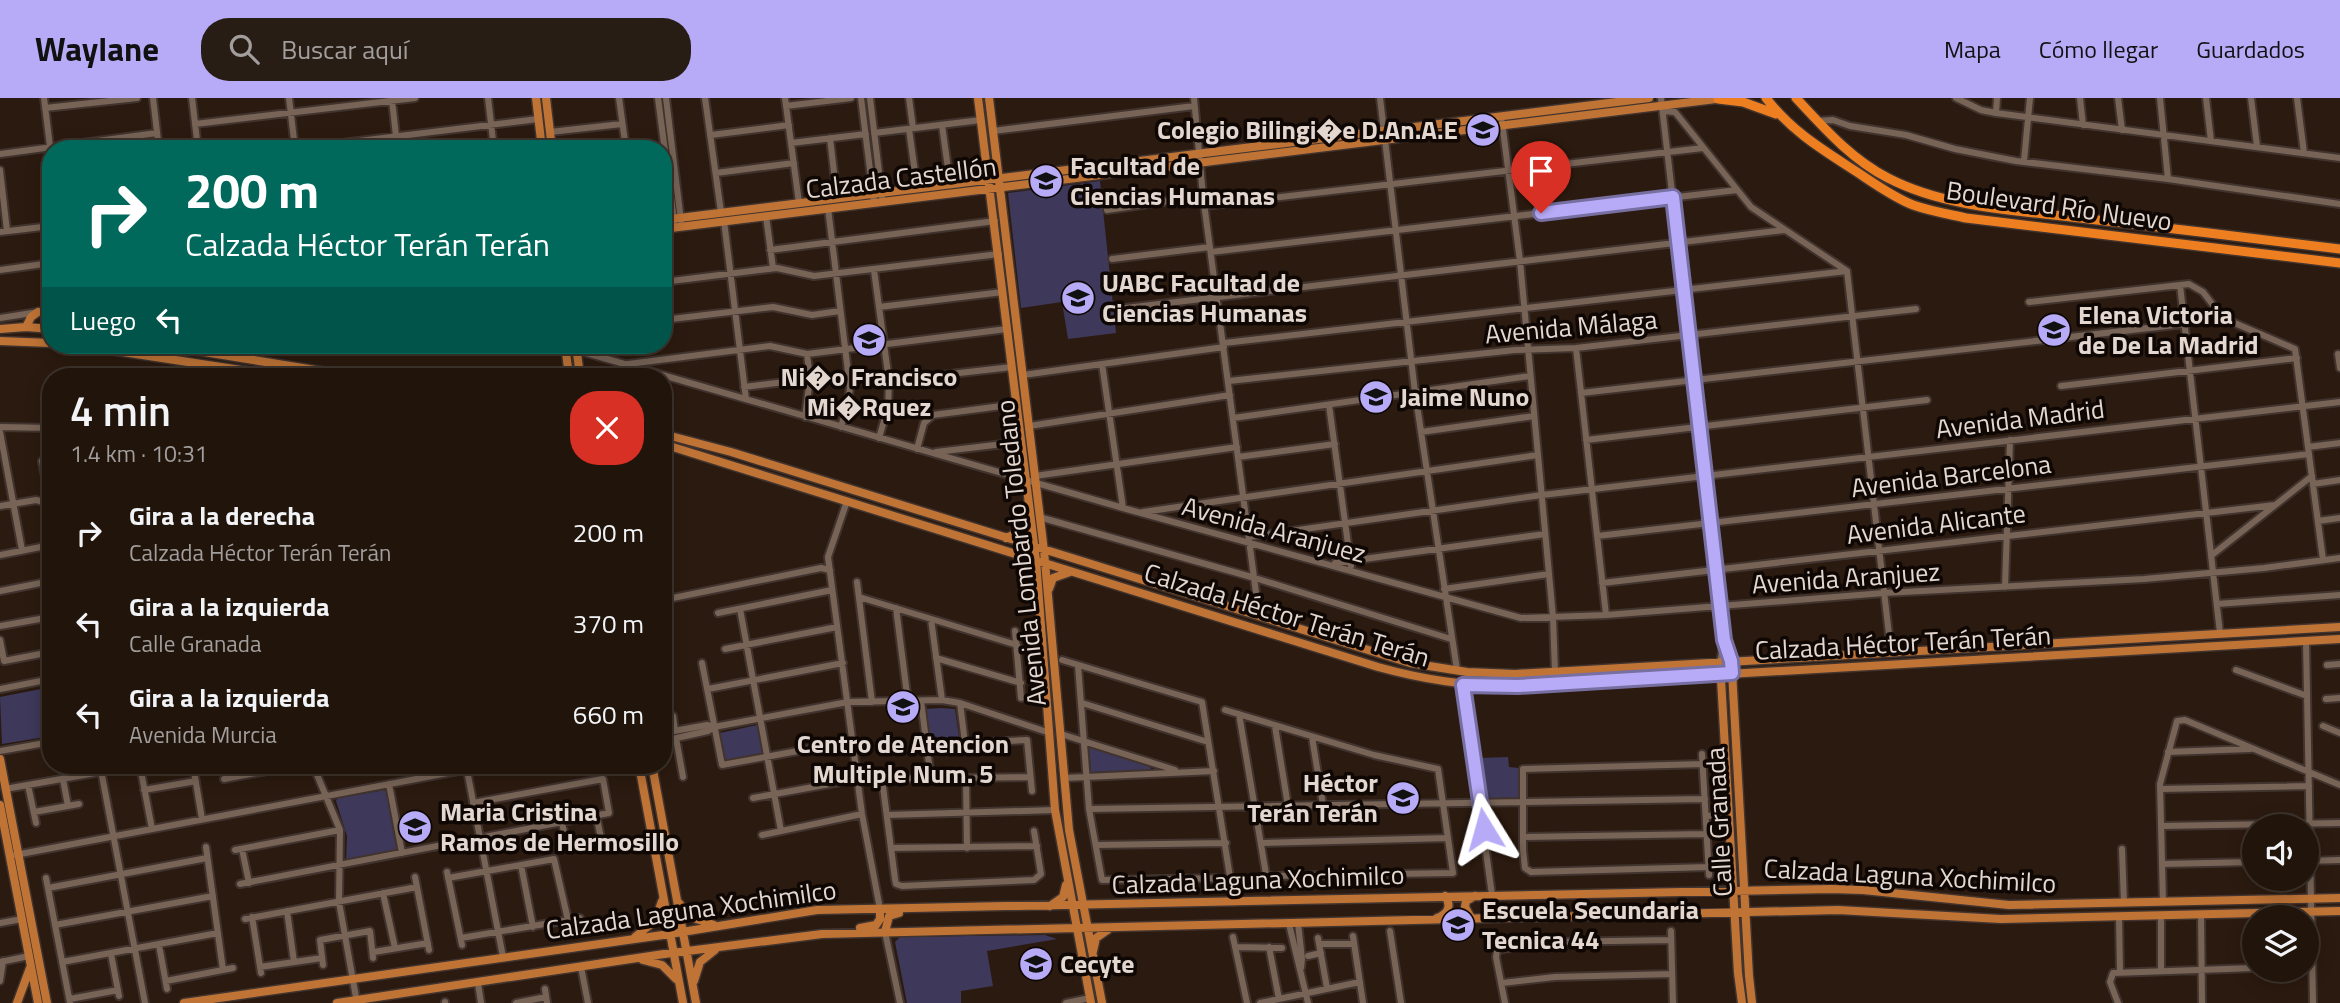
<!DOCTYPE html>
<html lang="es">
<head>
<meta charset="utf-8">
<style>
	:root { --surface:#20140b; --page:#281d14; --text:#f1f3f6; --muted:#a29e9d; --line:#3d332c; --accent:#b7abf8 }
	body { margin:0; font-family:"Titillium Web",sans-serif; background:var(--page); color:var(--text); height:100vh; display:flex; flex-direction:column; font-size:26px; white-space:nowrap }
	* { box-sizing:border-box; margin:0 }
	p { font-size:23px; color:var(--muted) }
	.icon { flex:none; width:38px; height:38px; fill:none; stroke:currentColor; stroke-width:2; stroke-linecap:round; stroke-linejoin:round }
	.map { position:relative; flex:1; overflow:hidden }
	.sheet { position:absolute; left:42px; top:270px; width:630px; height:406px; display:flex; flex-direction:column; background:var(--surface); border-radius:28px; box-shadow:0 4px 18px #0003,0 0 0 2px var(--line) }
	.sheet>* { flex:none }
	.banner { position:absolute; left:42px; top:42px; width:630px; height:214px; border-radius:28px; box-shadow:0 4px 18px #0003,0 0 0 2px var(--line); background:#00695c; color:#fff; overflow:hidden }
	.controls { position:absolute; left:2242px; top:716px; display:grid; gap:14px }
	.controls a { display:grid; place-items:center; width:77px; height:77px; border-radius:50%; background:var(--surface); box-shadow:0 4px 18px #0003,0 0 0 2px var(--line); font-size:35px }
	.pin { position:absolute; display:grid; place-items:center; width:60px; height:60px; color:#fff; margin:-72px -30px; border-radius:50% 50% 50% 0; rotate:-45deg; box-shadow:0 0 7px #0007 }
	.pin .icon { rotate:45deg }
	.me { position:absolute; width:77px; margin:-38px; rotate:352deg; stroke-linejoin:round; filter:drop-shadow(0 0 5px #0008) }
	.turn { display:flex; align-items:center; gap:24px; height:147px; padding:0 28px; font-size:32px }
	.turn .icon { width:91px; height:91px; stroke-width:2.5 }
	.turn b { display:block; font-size:49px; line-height:60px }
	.then { display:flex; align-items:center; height:66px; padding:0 28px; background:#0003; gap:14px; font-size:26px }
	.round { display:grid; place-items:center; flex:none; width:74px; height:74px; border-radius:28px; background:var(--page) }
	.summary { display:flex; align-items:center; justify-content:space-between; height:119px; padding:0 28px }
	h1 { font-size:42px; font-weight:600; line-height:52px }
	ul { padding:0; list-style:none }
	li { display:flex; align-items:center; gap:21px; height:91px; padding:0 28px }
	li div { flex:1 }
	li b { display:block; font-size:26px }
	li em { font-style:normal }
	header { display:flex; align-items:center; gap:42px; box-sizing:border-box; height:98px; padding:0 35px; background:var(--accent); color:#111 }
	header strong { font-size:33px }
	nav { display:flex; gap:38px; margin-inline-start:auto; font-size:24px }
	.search { width:490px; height:63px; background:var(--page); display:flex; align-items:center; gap:18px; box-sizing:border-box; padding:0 24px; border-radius:28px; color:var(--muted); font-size:26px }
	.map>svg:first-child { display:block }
</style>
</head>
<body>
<header>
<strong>Waylane</strong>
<div class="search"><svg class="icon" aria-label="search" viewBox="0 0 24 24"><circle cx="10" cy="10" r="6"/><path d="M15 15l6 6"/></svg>Buscar aquí</div>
<nav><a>Mapa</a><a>Cómo llegar</a><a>Guardados</a></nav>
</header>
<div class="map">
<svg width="2340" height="905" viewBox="0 0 2340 905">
	<rect width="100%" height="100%" fill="#2b1a0f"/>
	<path fill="#3e385a" d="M1100 83 1116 235 1068 241 1062 204 1021 210 1008 95Z
		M51 589V638L2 646 0 599Z
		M941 610 955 611 960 646 927 647 924 611Z
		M757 627 764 657 725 663 720 635Z
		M1089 649 1149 667 1151 671 1148 673 1091 674Z
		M1508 659 1509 669 1519 670 1520 700H1486L1484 698 1478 660Z
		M387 692 398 753 346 764 347 738 336 703 338 699Z
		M1045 837 1057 841 987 853 993 888 961 893V905H907L895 844 900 839Z"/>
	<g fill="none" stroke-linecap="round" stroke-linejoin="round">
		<g stroke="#41332e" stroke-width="10">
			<path id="minor" d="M44 0 51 57
				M153 0 159 51
				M192 0 198 51
				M289 0 295 50
				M488 0 494 51
				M619 0 626 51
				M658 0 675 130
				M666 0 681 123
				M705 0 721 114
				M785 0 799 105
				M861 0 874 104
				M870 0 882 99
				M909 0 913 30
				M1194 0 1203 98 1259 517
				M1380 0 1415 294 1457 572
				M1661 0 1724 542 1731 563
				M1956 0 1981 12 1996 15 2340 60
				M2080 0 2083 27
				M2118 0 2122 32
				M2160 0 2168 81
				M2206 0 2211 43
				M2251 0 2257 48
				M2297 0 2304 55
				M392 2 396 38
				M786 8 851 0
				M45 10 137 0
				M1663 13 1675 14 1751 109 1847 173
				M1996 15 1997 0
				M1817 23 1833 22 1850 28 1906 37 1955 51 2016 63 2168 81 2340 106
				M1502 24 1520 163 1553 519 1555 574
				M195 26 415 0
				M942 27 950 85
				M909 31 917 89
				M993 33 1194 8
				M550 34 622 26
				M874 35 981 22
				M711 37 789 27
				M830 40 837 100
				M791 45 866 36
				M293 51 538 21
				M0 56 157 35
				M2024 63 2030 0
				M0 72 7 133
				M716 75 794 65
				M1204 108 1703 50
				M828 110 850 290 848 304 841 329
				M1107 112 1203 98
				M766 118 773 170
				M724 123 746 301
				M0 134 51 128
				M770 152 995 123
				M1211 154 1737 92
				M1112 161 1210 149
				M0 172 51 165
				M874 172 889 283 888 309 879 340
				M1847 173 1891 554
				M663 184 777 170 814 178 999 156
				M2180 187 2220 535
				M2029 204 2189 186 2203 194 2223 220 2295 251 2323 462
				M879 209 1003 194
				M1117 211 1785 132
				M0 220 51 212
				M663 222 773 209 812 217 840 213
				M1224 245 1847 173
				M382 247 421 253 422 247
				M544 247 566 253
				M1576 250 1606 517
				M576 252 1123 410 1521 520 1606 517 1884 495 2144 481 2264 470 2340 460
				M2338 256 2340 270
				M628 266 770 248 807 256 1007 231
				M1102 266 1123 410
				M1023 277 1224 249
				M889 283 1012 269
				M1229 283 1515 252 1576 250 1916 211
				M2061 288 2297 260
				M744 289 810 281
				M1581 295 2184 226
				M1329 307 1351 468
				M805 319 810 281 807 256
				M1233 320 1530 278
				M1029 328 1230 297
				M0 329 51 330
				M0 334 22 452
				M1421 334 1534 318
				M1586 342 1927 302
				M2308 349 2340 345
				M917 351 924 325 933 317 1017 306
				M936 354 1021 344
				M1238 359 1335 346
				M1035 378 1237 349
				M2313 386 2340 382
				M847 403 828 459 862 716 880 811
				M50 405 42 363 51 365
				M0 408 36 402 51 406
				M1143 414 1538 357
				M1039 419 1255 480 1451 541
				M2318 423 2340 420
				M1597 438 2309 356
				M1249 439 1542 397 2340 304
				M0 457 51 447
				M2212 457 2312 378
				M1335 465 1545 436
				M857 484 872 604
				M1602 485 2275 407
				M2005 489 2010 342
				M1444 491 1549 476
				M0 493 51 483
				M859 499 1017 547
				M663 502 821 470 830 472
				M2217 506 2340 497
				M896 510 908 604
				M740 511 781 733
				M718 515 832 492
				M931 521 942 602
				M0 528 51 519
				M1015 533 1021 600
				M0 542 4 563 51 554
				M2306 544 2313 905
				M725 551 837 529
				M936 560 1021 585
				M1062 562 1202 604 1234 804
				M1720 564 1724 544
				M702 565 722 667 852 643
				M1078 567 1089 711 1102 782 1231 780
				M2327 567 2340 566
				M2236 572 2307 598
				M1463 587 1492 797
				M0 591 51 581
				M708 591 843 565
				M2326 601 2340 600
				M921 603 931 681
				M960 605 965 645
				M1082 605 1208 644
				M1225 612 1374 657 1438 671 1453 775 1266 778
				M1239 616 1268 788
				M673 618 675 633
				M1275 628 1288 708
				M2323 628 2340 635
				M663 635 707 627 714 629 848 604 942 602 960 605 1050 635
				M1061 636 1175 672
				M1312 639 1323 707
				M676 640 683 679
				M663 643 708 633 714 629
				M927 647 1027 642 1032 693
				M0 653 51 644
				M2168 654 2250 651
				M1702 656 1709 777
				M1703 666 1523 671V752L1525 770 1531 774 1709 769
				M100 667 145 905
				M193 667 202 721
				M231 667 233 679
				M313 667 340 732 339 804 357 905
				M466 667 503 859
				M140 668 152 731
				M130 669 144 667
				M1064 680 1214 673
				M63 681 68 708
				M224 681 298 667
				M882 681 895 781 896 786 902 788 1034 782 1041 776 1034 733
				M966 681 967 750
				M389 686 402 755
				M28 687 36 725
				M5 691 101 674
				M2160 691 2309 688
				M144 692 196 683
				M753 700 857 681 1030 679
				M1089 711 1705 701
				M34 714 79 706
				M596 717 602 744
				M887 717 1055 712
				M1706 718 1729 717
				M562 724 567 750
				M2161 728 2340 725
				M762 737 862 716
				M1523 739 1707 736
				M1262 745 1448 740
				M1096 747 1226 745
				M206 749 223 872
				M891 750 1037 748
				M242 751 249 785
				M2122 751 2124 805
				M235 752 340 732
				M15 757 490 667
				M2307 763 2340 762
				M2162 766 2254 764
				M521 767 533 829
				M447 774 462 847
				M415 779 429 852
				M46 780 70 905
				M448 780 554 761 568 822
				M240 786 609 715 603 681 473 705
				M48 790 207 760
				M383 795 395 850
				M2163 804 2160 686 2177 623 2185 622 2340 687
				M287 813 294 864
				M2201 816 2202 905
				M2161 817V872
				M2119 818 2120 874
				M252 819 261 875
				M245 821 417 789
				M0 825 22 821
				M1298 825 1302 861 1301 870
				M1289 826 1308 905
				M55 827 213 798
				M1390 833 1401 905
				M1671 833 1673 905
				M885 834 900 905
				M1353 838 1363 905
				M1233 839 1247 905
				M461 840 580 820
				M1318 840 1327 890
				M1320 846H1354
				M159 847 167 891
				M1235 849 1282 850
				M1269 849 1279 901
				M374 854 428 845
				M111 856 119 898
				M1308 858 1321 855
				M0 864 29 858
				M62 864 218 835
				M323 867 320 842 370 833 373 860
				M260 869 322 860
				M581 869 588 905
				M0 883 3 863
				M166 883 233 870
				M478 885 481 905
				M1502 885 1555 879 1672 876
				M545 891 547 905
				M70 901 118 892
				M445 904V905
				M516 905 546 899
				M1066 905 1090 900
				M1260 905 1360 884
				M1505 905 1496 859 1497 853 1502 851 1553 844 1671 842
				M2118 905 2110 884 2113 875 2254 870"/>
		</g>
		<g stroke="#41332e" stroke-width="11">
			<path id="major" d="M536 0 542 51
				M546 0 552 51
				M978 0 1036 462 1055 712 1091 905
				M989 0 1044 453 1069 732 1102 905
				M663 122 1649 0
				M663 131 1724 0
				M26 229 31 219 38 214
				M0 231 26 229 51 231
				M0 243 51 245
				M77 247 280 278
				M161 247 352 278
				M565 247 569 278
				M576 247 580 278
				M663 336 731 354 1410 565 1467 574 1515 576 2340 529
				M663 346 1378 569C1425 582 1469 589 1518 588L2340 541
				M1006 440C1019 435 1024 429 1028 415
				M1049 491 1053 480 1070 474
				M1720 564 1738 875 1742 905
				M1732 573 1749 878 1752 905
				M0 661 47 905
				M639 667 683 905
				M652 667 696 905
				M0 707 38 905
				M679 805 691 819 714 827
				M1050 808 1063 799 1066 787
				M1437 820C1448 816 1452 808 1445 798
				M1472 822 1465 809 1466 803 1475 798
				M860 830 876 827 880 821V811
				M885 834 889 818 899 815
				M635 839 655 823 662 803
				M1093 853 1096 840 1109 831
				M643 862 662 867 676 881
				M694 883 700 864 715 852
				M17 905 30 870
				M184 905 670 836 817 812 1831 791 1863 792 2009 807 2340 800
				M337 905 664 856 822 836 1838 812 2001 821 2340 813"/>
		</g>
		<g stroke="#41332e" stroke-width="12">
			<path id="highway" d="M1766 0C1791 33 1823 52 1857 74 1875 86 1893 99 1913 107 1930 113 1948 116 1966 120L2340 165
				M1796 0C1824 30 1851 61 1888 80 1946 110 2016 112 2080 120 2167 130 2253 140 2340 151
				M1718 1 1743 4 1776 16"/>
		</g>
		<use href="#minor" stroke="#786457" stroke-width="6"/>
		<use href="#major" stroke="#bf7436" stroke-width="8"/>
		<use href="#highway" stroke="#ee7f20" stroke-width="9"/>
	</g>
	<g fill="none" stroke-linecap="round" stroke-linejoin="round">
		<g stroke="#776fa1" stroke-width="18">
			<path id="route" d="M1484 731 1463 587 1518 588 1732 575 1731 563 1724 542 1673 99 1541 115"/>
		</g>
		<use href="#route" stroke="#b7abf8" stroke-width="12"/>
	</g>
	<defs>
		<g id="school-disc" transform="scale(1.75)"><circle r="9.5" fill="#b7abf8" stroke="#0e0704"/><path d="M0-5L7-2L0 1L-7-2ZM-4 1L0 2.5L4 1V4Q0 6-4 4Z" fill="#111"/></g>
		<g id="university-disc" transform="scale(1.75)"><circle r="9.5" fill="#b7abf8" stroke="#0e0704"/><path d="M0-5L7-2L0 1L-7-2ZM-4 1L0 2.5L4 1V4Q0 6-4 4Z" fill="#111"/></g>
	</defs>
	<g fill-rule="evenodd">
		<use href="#school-disc" x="1483" y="32"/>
		<use href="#university-disc" x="1046" y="83"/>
		<use href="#school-disc" x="1078" y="200"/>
		<use href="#school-disc" x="2054" y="232"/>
		<use href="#school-disc" x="869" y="242"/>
		<use href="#school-disc" x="1376" y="299"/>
		<use href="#school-disc" x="903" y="609"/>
		<use href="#school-disc" x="1403" y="700"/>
		<use href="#school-disc" x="415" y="729"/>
		<use href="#school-disc" x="1458" y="827"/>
		<use href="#school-disc" x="1036" y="866"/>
	</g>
	<g text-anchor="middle" stroke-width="7" stroke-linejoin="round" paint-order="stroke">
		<g font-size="26" font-weight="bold" fill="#e3d7d0" stroke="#0e0704" text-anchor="start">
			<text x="1458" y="41" text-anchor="end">Colegio Bilingi�e D.An.A.E</text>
			<text x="1070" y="77">Facultad de<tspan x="1070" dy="30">Ciencias Humanas</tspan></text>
			<text x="1102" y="194">UABC Facultad de<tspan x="1102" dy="30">Ciencias Humanas</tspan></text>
			<text x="2078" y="226">Elena Victoria<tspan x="2078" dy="30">de De La Madrid</tspan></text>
			<text x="869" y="288" text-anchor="middle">Ni�o Francisco<tspan x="869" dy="30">Mi�Rquez</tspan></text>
			<text x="1400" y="308">Jaime Nuno</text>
			<text x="903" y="655" text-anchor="middle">Centro de Atencion<tspan x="903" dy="30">Multiple Num. 5</tspan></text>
			<text x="1378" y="694" text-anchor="end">Héctor<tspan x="1378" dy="30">Terán Terán</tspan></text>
			<text x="440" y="723">Maria Cristina<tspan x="440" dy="30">Ramos de Hermosillo</tspan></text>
			<text x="1482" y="821">Escuela Secundaria<tspan x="1482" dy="30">Tecnica 44</tspan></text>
			<text x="1060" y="875">Cecyte</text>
		</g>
		<g font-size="26" fill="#e3d7d0" stroke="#0e0704">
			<text transform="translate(901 80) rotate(-7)" y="9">Calzada Castellón</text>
			<text transform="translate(2059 108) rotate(8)" y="9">Boulevard Río Nuevo</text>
			<text transform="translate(1571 229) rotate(-5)" y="9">Avenida Málaga</text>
			<text transform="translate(2020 321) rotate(-7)" y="9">Avenida Madrid</text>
			<text transform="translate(1951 378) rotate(-7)" y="9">Avenida Barcelona</text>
			<text transform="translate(1936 426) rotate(-7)" y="9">Avenida Alicante</text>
			<text transform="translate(1274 432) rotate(15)" y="9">Avenida Aranjuez</text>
			<text transform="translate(1021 455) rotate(-96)" y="9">Avenida Lombardo Toledano</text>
			<text transform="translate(1846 480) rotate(-4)" y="9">Avenida Aranjuez</text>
			<text transform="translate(1287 517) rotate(17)" y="9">Calzada Héctor Terán Terán</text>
			<text transform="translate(1903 545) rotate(-3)" y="9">Calzada Héctor Terán Terán</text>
			<text transform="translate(1719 724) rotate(-93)" y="9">Calle Granada</text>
			<text transform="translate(1910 778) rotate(3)" y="9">Calzada Laguna Xochimilco</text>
			<text transform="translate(1258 782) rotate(-2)" y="9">Calzada Laguna Xochimilco</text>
			<text transform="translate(691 812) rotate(-8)" y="9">Calzada Laguna Xochimilco</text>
		</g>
	</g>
</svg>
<div class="controls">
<a><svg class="icon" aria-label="sound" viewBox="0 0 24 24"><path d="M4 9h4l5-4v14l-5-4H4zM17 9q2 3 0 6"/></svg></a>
<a><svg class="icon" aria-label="layers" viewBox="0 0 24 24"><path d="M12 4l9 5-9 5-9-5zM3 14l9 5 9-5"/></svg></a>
</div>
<div class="pin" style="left:1541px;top:115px;background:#d93025"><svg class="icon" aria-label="arrive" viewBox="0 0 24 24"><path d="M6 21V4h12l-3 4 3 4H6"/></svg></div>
<svg class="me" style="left:1484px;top:731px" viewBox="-20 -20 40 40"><path d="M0-17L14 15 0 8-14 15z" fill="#b7abf8" stroke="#fff" stroke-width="4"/></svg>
<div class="banner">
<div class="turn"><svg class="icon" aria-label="right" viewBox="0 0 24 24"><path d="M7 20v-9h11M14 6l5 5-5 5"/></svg><div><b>200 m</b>Calzada Héctor Terán Terán</div></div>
<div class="then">Luego<svg class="icon" aria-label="left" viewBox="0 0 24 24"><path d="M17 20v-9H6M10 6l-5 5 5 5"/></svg></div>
</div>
<section class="sheet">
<div class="summary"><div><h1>4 min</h1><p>1.4 km · 10:31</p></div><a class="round" style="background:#d93025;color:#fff"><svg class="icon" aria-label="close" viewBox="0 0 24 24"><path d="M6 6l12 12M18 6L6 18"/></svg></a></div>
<ul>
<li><svg class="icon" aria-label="right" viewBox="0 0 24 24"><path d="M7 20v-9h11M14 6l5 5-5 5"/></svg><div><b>Gira a la derecha</b><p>Calzada Héctor Terán Terán</p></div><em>200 m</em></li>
<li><svg class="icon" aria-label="left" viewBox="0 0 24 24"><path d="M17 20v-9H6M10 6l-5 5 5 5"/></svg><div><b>Gira a la izquierda</b><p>Calle Granada</p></div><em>370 m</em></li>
<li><svg class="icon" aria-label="left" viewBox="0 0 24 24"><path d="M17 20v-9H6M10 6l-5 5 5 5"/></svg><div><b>Gira a la izquierda</b><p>Avenida Murcia</p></div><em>660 m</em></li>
</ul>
</section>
</div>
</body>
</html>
